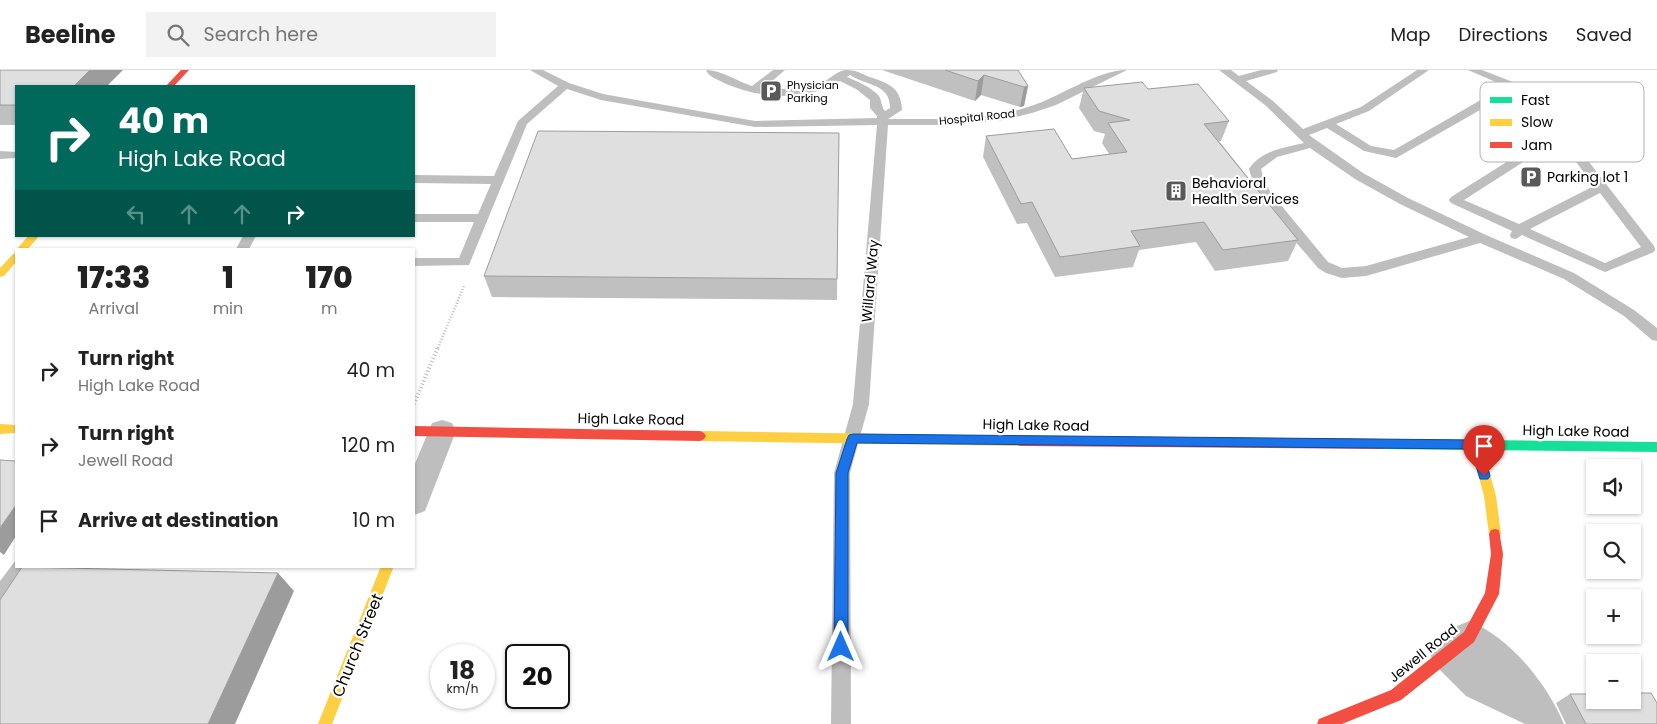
<!DOCTYPE html>
<html lang="en">
<head>
<meta charset="utf-8">
<style>
	:root { --surface:#fff; --page:#f2f2f2; --text:#222; --muted:#767676; --line:#e0e0e0 }
	body { margin:0; font-family:Poppins,sans-serif; background:var(--page); color:var(--text); height:100vh; display:flex; flex-direction:column; font-size:19px; white-space:nowrap }
	* { box-sizing:border-box; margin:0 }
	p { font-size:16px; color:var(--muted) }
	.icon { flex:none; width:28px; height:28px; fill:none; stroke:currentColor; stroke-width:2; stroke-linecap:round; stroke-linejoin:round }
	.map { position:relative; flex:1; overflow:hidden }
	.sheet { position:absolute; left:15px; top:178px; width:400px; height:320px; display:flex; flex-direction:column; background:var(--surface); border-radius:0px; box-shadow:0 1px 4px #0004 }
	.sheet>* { flex:none }
	.banner { position:absolute; left:15px; top:15px; width:400px; height:152px; border-radius:0px; box-shadow:0 1px 4px #0004; background:#00695c; color:#fff; overflow:hidden }
	.tools { position:absolute; left:1586px; top:389px; display:grid; gap:10px }
	.tools a { display:grid; place-items:center; width:55px; height:55px; border-radius:0px; background:var(--surface); box-shadow:0 1px 4px #0004; font-size:25px }
	.speed { position:absolute; left:430px; top:574px; display:flex; gap:10px; font-size:25px; font-weight:700; text-align:center }
	.speed>* { display:grid; place-content:center; width:65px; height:65px; border-radius:50%; background:var(--surface); box-shadow:0 1px 4px #0004; line-height:1 }
	.speed small { font-size:12px; font-weight:400 }
	.speed .limit { border:2px solid #111; border-radius:8px; background:#fff; color:#111 }
	.pin { position:absolute; display:grid; place-items:center; width:42px; height:42px; color:#fff; margin:-51px -21px; border-radius:50% 50% 50% 0; rotate:-45deg; box-shadow:0 0 5px #0007 }
	.pin .icon { rotate:45deg }
	.me { position:absolute; width:55px; margin:-28px; rotate:0deg; stroke-linejoin:round; filter:drop-shadow(0 0 4px #0008) }
	.turn { display:flex; align-items:center; gap:18px; height:105px; padding:0 20px; font-size:22px }
	.turn .icon { width:65px; height:65px; stroke-width:2.5 }
	.turn b { display:block; font-size:35px; line-height:42px }
	.lanes { display:flex; align-items:center; height:48px; padding:0 20px; background:#0003; justify-content:center; gap:25px; direction:ltr }
	.lanes .off { opacity:.35 }
	.eta { display:flex; justify-content:space-evenly; align-items:center; height:85px; text-align:center }
	.eta b { font-size:30px; font-weight:800; line-height:35px }
	ul { padding:0; list-style:none }
	li { display:flex; align-items:center; gap:15px; height:75px; padding:0 20px }
	li div { flex:1 }
	li b { display:block; font-size:19px }
	li em { font-style:normal }
	header { display:flex; align-items:center; gap:30px; box-sizing:border-box; height:70px; padding:0 25px; background:var(--surface); border-bottom:1px solid var(--line) }
	header strong { font-size:24px }
	nav { display:flex; gap:28px; margin-inline-start:auto; font-size:18px }
	.search { width:350px; height:45px; background:var(--page); display:flex; align-items:center; gap:12px; box-sizing:border-box; padding:0 18px; border-radius:0px; color:var(--muted); font-size:19px }
	.map>svg:first-child { display:block }
</style>
</head>
<body>
<header>
<strong>Beeline</strong>
<div class="search"><svg class="icon" aria-label="search" viewBox="0 0 24 24"><circle cx="10" cy="10" r="6"/><path d="M15 15l6 6"/></svg>Search here</div>
<nav><a>Map</a><a>Directions</a><a>Saved</a></nav>
</header>
<div class="map">
<svg width="1657" height="654" viewBox="0 0 1657 654">
	<rect width="100%" height="100%" fill="#fff"/>
	<g fill="none" stroke-linecap="round" stroke-linejoin="round">
		<path stroke="#b9b9b9" stroke-width="2.5" stroke-dasharray="1 2" stroke-linecap="butt" d="M438 278 464 216"/>
		<path stroke="#b9b9b9" stroke-width="4" stroke-dasharray="1 2.5" stroke-linecap="butt" d="M414 334 438 277"/>
		<path fill="#bebebe" fill-rule="evenodd" d="M530 0H543L569 13 603 24 755 51 877 48V46L870 38V30L856 19 840 11C807 32 759 29 724 13 717 9 709 7 706 0 721 0 737 11 752 16L773 0H785L764 18C780 19 806 20 821 13 829 10 837 1 845 0 854 0 859 2 867 6 886 13 901 15 902 40L888 49C934 49 981 51 1025 38 1058 29 1095 0 1127 0L1056 35 1032 43 1004 50 954 55H888L869 334 850 403 851 654H831L834 403 853 334 877 55 755 57 601 30 567 19 527 54 469 195 414 196V188H459L474 152H414V144H478L491 114 414 113V105L494 106 518 51 558 16ZM850 5C866 16 890 13 890 38L885 41C881 36 882 31 879 26 871 17 858 12 847 7Z
			M1219 0H1231L1239 6 1261 0H1278L1277 2 1246 11 1273 31 1303 59 1361 37 1417 0H1429L1369 41 1336 54 1371 76 1394 80 1505 16 1468 0H1482L1518 14 1519 16 1518 18 1502 28 1555 48 1654 176 1655 179 1654 182 1605 202 1522 165 1516 169 1511 168 1510 165 1512 161 1451 133 1449 130 1451 127 1554 62 1547 52 1494 32 1396 88 1364 81 1327 58 1309 65 1363 103 1408 128 1486 165 1574 203 1634 240 1657 258V271L1652 270 1624 246 1564 209 1480 173 1366 206 1342 208 1326 203 1318 198C1296 171 1257 132 1249 99 1262 80 1283 78 1304 73L1265 35ZM1559 69 1594 116 1519 154 1464 130ZM1310 78 1355 109 1400 134 1469 167 1366 196 1342 198 1328 192 1271 123 1264 111 1261 99 1277 87ZM1600 123 1641 177 1605 193 1530 159Z
			M0 81 16 82V88L0 89Z
			M243 166H256L249 179H236Z
			M16 490V496H29L6 532 0 534V511Z"/>
		<path fill="#bebebe" fill-rule="evenodd" d="M442 350 452 353 456 361 425 441 414 445V396L432 353Z
			M1469 551C1510 567 1547 614 1564 654H1525L1466 626 1435 595 1430 584 1435 573 1447 568 1454 571 1452 567 1457 556Z"/>
		<path fill="#16e098" fill-rule="evenodd" d="M1382 369 1657 372V382L1382 379 1378 377 1376 374 1378 371Z"/>
		<path fill="#ffcf43" fill-rule="evenodd" d="M28 166H39L28 179H17Z
			M16 183V192L4 206 0 207V198L13 184Z
			M0 354 16 355V363L0 364Z
			M700 361 1020 366 1024 368 1026 371 1024 374 1020 376 700 371 696 369 694 366 696 363Z
			M1476 370 1480 372 1482 375 1496 426 1501 464 1499 468 1495 469 1491 468 1489 464 1484 426 1470 375 1472 372Z
			M381 496H394L332 654H318Z"/>
		<path fill="#f24e42" fill-rule="evenodd" d="M181 0H189L174 16H166Z
			M414 356 700 361 704 363 706 366 704 369 700 371 414 366Z
			M1020 366 1382 369 1386 371 1388 374 1386 377 1382 379 1020 376 1016 374 1014 371 1016 368Z
			M1495 459 1499 460 1503 484 1499 524 1474 572 1401 630 1342 654H1317L1319 649 1391 620 1464 562 1485 523 1491 484 1489 464 1491 460Z"/>
	</g>
	<path fill="#c0c0c0" d="M0 0 16 16V55H0Z
		M882 0H1018L1028 16 1024 36 1020 37 981 25 975 31Z
		M1084 18 1148 19 1229 51 1221 71H1219L1298 170 1288 191 1215 201 1196 172 1139 180 1133 197 1055 207 1027 153 1017 154 983 87 986 66 1072 89 1109 84 1102 73 1105 64 1094 61 1079 38Z
		M839 63 837 230 492 227 484 206Z
		M1570 624 1657 654H1566L1556 633Z"/>
	<path fill="#9c9c9c" d="M90 0H123L107 16H74Z
		M984 5 981 25 975 31 978 11Z
		M1028 16 1024 36 1020 37 1024 17Z
		M16 435V466L4 485 0 482V458Z
		M278 503 294 521 235 654H208Z"/>
	<path fill="#dfdfdf" stroke="#9c9c9c" d="M0 0H90L74 16H16V35H0Z
		M945 0H1018L1028 16 1024 17 984 5 978 11Z
		M1142 12 1148 19 1198 14 1229 51 1204 54 1298 170 1223 180 1204 152 1131 161 1140 176 1060 187 1032 132 1021 134 986 66 1054 59 1072 89 1127 82 1108 53 1130 50 1099 41 1084 18Z
		M538 61 839 63 837 209 484 206Z
		M0 390 16 391V435L0 458Z
		M22 497 278 503 208 654H0V530Z
		M1632 623H1651L1657 633V654H1586L1570 624H1595V630H1632Z"/>
	<path fill="#1a73e8" stroke="#114b97" d="M853 364 1476 370 1480 371 1482 375 1490 406 1488 409H1480L1471 379 857 373 848 403V577L846 582 841 584 836 582 834 577 836 403 847 369 849 365Z"/>
	<defs>
		<g id="parking-square" transform="scale(1.125)"><rect x="-9" y="-9" width="18" height="18" rx="4" fill="#595959" stroke="#fff"/><path d="M-3.5-5.5H1a3.5 3.5 0 0 1 0 7H-1V5.5H-3.5ZM-1-3.4V-.6H.8a1.4 1.4 0 0 0 0-2.8Z" fill="#fff"/></g>
		<g id="building-square" transform="scale(1.125)"><rect x="-9" y="-9" width="18" height="18" rx="4" fill="#595959" stroke="#fff"/><path d="M-4-6H4V6H1V3H-1V6H-4ZM-2.5-4.3h1.7v1.8h-1.7ZM.8-4.3h1.7v1.8H.8ZM-2.5-1h1.7V.8h-1.7ZM.8-1h1.7V.8H.8Z" fill="#fff"/></g>
	</defs>
	<g fill-rule="evenodd">
		<use href="#parking-square" x="771" y="21"/>
		<use href="#parking-square" x="1531" y="107"/>
		<use href="#building-square" x="1176" y="121"/>
	</g>
	<g text-anchor="middle" stroke-width="4.5" stroke-linejoin="round" paint-order="stroke">
		<g font-size="11" fill="#000" stroke="#fff" text-anchor="start">
			<text x="787" y="19">Physician<tspan x="787" dy="13">Parking</tspan></text>
		</g>
		<g font-size="11" fill="#000" stroke="#fff">
			<text transform="translate(977 47) rotate(-6)" y="4">Hospital Road</text>
		</g>
		<g font-size="14" fill="#000" stroke="#fff" text-anchor="start">
			<text x="1547" y="112">Parking lot 1</text>
			<text x="1192" y="118">Behavioral<tspan x="1192" dy="16">Health Services</tspan></text>
		</g>
		<g font-size="14" fill="#000" stroke="#fff">
			<text transform="translate(870 211) rotate(-85)" y="5">Willard Way</text>
			<text transform="translate(631 349) rotate(1)" y="5">High Lake Road</text>
			<text transform="translate(1036 355) rotate(1)" y="5">High Lake Road</text>
			<text transform="translate(1576 361) rotate(1)" y="5">High Lake Road</text>
			<text transform="translate(1423 583) rotate(-39)" y="5">Jewell Road</text>
		</g>
		<g font-size="16" fill="#000" stroke="#fff">
			<text transform="translate(357 575) rotate(-68)" y="6">Church Street</text>
		</g>
	</g>
	<rect x="1480" y="12" width="164" height="80" rx="8" fill="#fff" stroke="#b2b2b2" stroke-width="1"/>
	<rect x="1490" y="27" width="22" height="6" fill="#16e098"/>
	<rect x="1490" y="49" width="22" height="7" fill="#ffcf43"/>
	<rect x="1490" y="72" width="22" height="6" fill="#f24e42"/>
	<g font-size="14" fill="#000">
		<text x="1521" y="35">Fast</text>
		<text x="1521" y="57">Slow</text>
		<text x="1521" y="80">Jam</text>
	</g>
</svg>
<div class="tools">
<a><svg class="icon" aria-label="sound" viewBox="0 0 24 24"><path d="M4 9h4l5-4v14l-5-4H4zM17 9q2 3 0 6"/></svg></a>
<a><svg class="icon" aria-label="search" viewBox="0 0 24 24"><circle cx="10" cy="10" r="6"/><path d="M15 15l6 6"/></svg></a>
<a>+</a>
<a>−</a>
</div>
<div class="speed"><div>18<small>km/h</small></div><div class="limit">20</div></div>
<div class="pin" style="left:1484px;top:406px;background:#d93025"><svg class="icon" aria-label="arrive" viewBox="0 0 24 24"><path d="M6 21V4h12l-3 4 3 4H6"/></svg></div>
<svg class="me" style="left:841px;top:577px" viewBox="-20 -20 40 40"><path d="M0-17L14 15 0 8-14 15z" fill="#1a73e8" stroke="#fff" stroke-width="4"/></svg>
<div class="banner">
<div class="turn"><svg class="icon" aria-label="right" viewBox="0 0 24 24"><path d="M7 20v-9h11M14 6l5 5-5 5"/></svg><div><b>40 m</b>High Lake Road</div></div>
<div class="lanes"><svg class="icon off" aria-label="left" viewBox="0 0 24 24"><path d="M17 20v-9H6M10 6l-5 5 5 5"/></svg><svg class="icon off" aria-label="ahead" viewBox="0 0 24 24"><path d="M12 20V5M6 11l6-6 6 6"/></svg><svg class="icon off" aria-label="ahead" viewBox="0 0 24 24"><path d="M12 20V5M6 11l6-6 6 6"/></svg><svg class="icon" aria-label="right" viewBox="0 0 24 24"><path d="M7 20v-9h11M14 6l5 5-5 5"/></svg></div>
</div>
<section class="sheet">
<div class="eta">
<div><b>17:33</b><p>Arrival</p></div>
<div><b>1</b><p>min</p></div>
<div><b>170</b><p>m</p></div>
</div>
<ul>
<li><svg class="icon" aria-label="right" viewBox="0 0 24 24"><path d="M7 20v-9h11M14 6l5 5-5 5"/></svg><div><b>Turn right</b><p>High Lake Road</p></div><em>40 m</em></li>
<li><svg class="icon" aria-label="right" viewBox="0 0 24 24"><path d="M7 20v-9h11M14 6l5 5-5 5"/></svg><div><b>Turn right</b><p>Jewell Road</p></div><em>120 m</em></li>
<li><svg class="icon" aria-label="arrive" viewBox="0 0 24 24"><path d="M6 21V4h12l-3 4 3 4H6"/></svg><div><b>Arrive at destination</b></div><em>10 m</em></li>
</ul>
</section>
</div>
</body>
</html>
